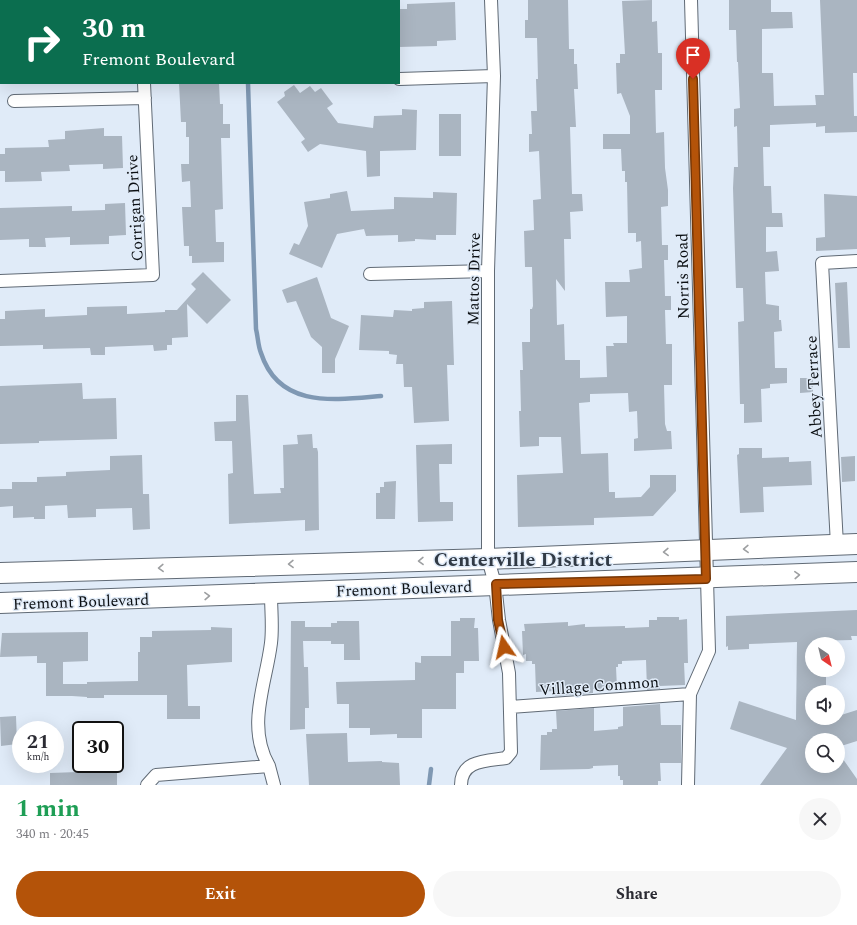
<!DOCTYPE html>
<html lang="en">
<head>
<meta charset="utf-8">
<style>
	:root { --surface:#fff; --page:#f7f7f7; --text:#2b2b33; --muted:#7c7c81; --accent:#b45309 }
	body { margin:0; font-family:Spectral,serif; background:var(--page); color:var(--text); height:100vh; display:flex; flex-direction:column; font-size:15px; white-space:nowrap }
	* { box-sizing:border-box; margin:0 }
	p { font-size:13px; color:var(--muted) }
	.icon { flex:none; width:22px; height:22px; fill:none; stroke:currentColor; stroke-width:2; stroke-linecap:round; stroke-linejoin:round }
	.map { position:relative; height:785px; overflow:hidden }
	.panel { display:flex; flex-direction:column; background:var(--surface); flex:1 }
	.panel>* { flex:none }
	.guide { position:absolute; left:0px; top:0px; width:400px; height:84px; box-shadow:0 4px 16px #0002; background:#0b6e4f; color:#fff; overflow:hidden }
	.needle { width:26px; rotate:145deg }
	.controls { position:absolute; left:805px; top:637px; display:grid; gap:8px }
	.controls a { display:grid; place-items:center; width:40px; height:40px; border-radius:50%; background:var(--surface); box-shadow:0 4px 16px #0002; font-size:20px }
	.speed { position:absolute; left:12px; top:721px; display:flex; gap:8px; font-size:20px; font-weight:700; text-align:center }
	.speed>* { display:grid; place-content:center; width:52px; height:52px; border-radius:50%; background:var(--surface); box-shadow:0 4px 16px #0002; line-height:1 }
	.speed small { font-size:10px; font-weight:400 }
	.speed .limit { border:2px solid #111; border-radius:6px; background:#fff; color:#111 }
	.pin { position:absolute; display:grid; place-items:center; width:34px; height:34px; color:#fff; margin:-41px -17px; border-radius:50% 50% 50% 0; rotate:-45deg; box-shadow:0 0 4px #0007 }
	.pin .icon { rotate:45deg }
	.me { position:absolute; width:44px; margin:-22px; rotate:349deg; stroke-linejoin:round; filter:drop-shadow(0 0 3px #0008) }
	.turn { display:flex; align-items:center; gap:14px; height:84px; padding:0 16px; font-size:18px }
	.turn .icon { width:52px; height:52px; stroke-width:2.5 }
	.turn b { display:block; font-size:28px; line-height:34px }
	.round { display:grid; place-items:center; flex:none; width:42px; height:42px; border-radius:21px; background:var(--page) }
	.summary { display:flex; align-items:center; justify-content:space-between; height:68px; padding:0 16px }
	h1 { font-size:24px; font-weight:700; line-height:30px; color:#1e9e55 }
	.primary-button { display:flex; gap:8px; margin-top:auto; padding:8px 16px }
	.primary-button a { flex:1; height:46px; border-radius:24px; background:var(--accent); color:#fff; font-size:16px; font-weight:700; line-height:46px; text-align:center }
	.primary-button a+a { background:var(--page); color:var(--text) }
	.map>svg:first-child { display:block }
</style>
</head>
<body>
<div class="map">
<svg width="857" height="785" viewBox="0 0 857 785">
	<rect width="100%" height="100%" fill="#e0ebf8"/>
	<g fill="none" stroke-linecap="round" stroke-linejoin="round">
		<path stroke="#7f98b3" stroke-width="4.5" d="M245 0V1
			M248 83 256 329C258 337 258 346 261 353 279 409 335 400 381 396
			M429 785 431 769"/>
	</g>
	<path fill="#aab5c1" d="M528 0H568L569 49H574V64H577L578 89H574L576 127H570L572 194H582L583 211 570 212 571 239H564L565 291 556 279 557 325 564 324 565 360H580V378L607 377 606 346H614L613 343H627V316L606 317 605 282H630L629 270 642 268 641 241 636 242V233H628L627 182H625V171H622L621 149H603V134H630V116L621 93 617 94 616 63H620V54H625L622 1 652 0V22L657 21 658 53H662V90H655L656 133 664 132 665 168 668 190V206L661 207 662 245H668V260H664L665 296H671V310H665L666 344H672V385H664L665 424 667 431H671L672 449 634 451V439L638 438 637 411 629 412 628 393 590 394V402L579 403 581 454 608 453 609 492H615V498L641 497 650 487V475H676V491L653 516 594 518V525L518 527 517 475 563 473 561 437H539V446L520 447 519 411H521L520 370H523L522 342H530V309H532L533 306 532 267H525L524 231 534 230 533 200 541 199 539 151 529 152V134H532L531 111H537L536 79H538L537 38H525V20H528Z
		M729 0H771V12H792L793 28 762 29V73H773L774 106 816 105 815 95H824L820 0H857V73H853L854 116H857V132L825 133V126L816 127V123L770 125V147H763L764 186H771L772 213H782L783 227H766V252L777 251 779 271 765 272 766 304 779 306V320H781L782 331 774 332 775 368H787V383L770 384V388L761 389 762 422 744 423V404H740L738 322 744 321 743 288H736L733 188 734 167H738L737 126 734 127V109L740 108 738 62H737L736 30H729Z
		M455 2 456 40 437 41V46L399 47V9H407V4Z
		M179 83H219L220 104H223V124H230V138H221L223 209 215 210 216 242H224V262L192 263V256H189V246H184L182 207H191L190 181 182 182 181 164H189V137H186V122H181Z
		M294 85 300 93 310 86 315 92 321 88 333 104 327 108 338 123 373 128 374 116 402 115V109L417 110 416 150 380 151V176L367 177 366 151 320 144 308 152 301 142 305 139 277 102 285 96 284 92Z
		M439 114H461V156H439Z
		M104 128V136H122L123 168 103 169V164L69 165 70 171 41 172 42 181 5 182V171H0V154H5V148L49 147 48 140 65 139V131Z
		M347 191 351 211 394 209V197L433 198V192L457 193 456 235H436V240L415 239V241L398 242V235L366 236 364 229 337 234 322 268 289 254 294 243 299 245 308 226 304 202 330 198V194Z
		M824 194 857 196V249L816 251V238L825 237Z
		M125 203 126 235 109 236V244L70 245V237L45 238 46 247H29V239L0 240V208L72 206V211L105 210V204Z
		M203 272 231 300 207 324 187 304 188 337 172 338V345H167V350L154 351 153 345 105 347V355H91L90 348 43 349V345L0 346V319H5V311L45 309V317L87 315V307L127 306V314L165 312V310H177L196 289 191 284Z
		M317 277 331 318 349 326 335 359V373H322V347L311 337 296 301 287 303 282 290Z
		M847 282 850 348H838L835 283Z
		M452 301 454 365H447L449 421 414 423 412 387H404L403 364H396L397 355 389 354V351L359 350 361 315 393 317 394 310 412 311V309L424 308V302Z
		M800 378H813V392L800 393Z
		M82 383 83 399 116 398 117 439 39 441V443L0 444V386Z
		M236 395H248L254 494 281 493 280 488H284L283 445 298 444 297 435 312 434 313 448H317L318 452 319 530 305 531V520L229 524 228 474 233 473 232 441H215L214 422 236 421Z
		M452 444V464H439L440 502H453V521L418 522 416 445Z
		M739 448H762V458L789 457V462L811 461 812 485 763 487 764 512 740 513 737 455 739 454Z
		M142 455 143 494H149L150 529 133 530 132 508 96 509V517L68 518 67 505 45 506V519H34V517L13 518V506L0 507V489H12V482H37V477L66 476V472L110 470V456Z
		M855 456V481L842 482 841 457Z
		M396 481 395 519H376V493H380V487H384V482Z
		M857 610V636H851L852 640 812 641V670H826V692H812V718H838V716L857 710V741L838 747V740H812V766H838V752L857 779V785H760L787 748 730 729 739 701 796 720 797 642 749 644V649L728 650V646L726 647V616Z
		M657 617H679V620L687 619 688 663H684L685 685 660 686V689L647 690 646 660 622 661V664H618V667H616L617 688 593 689V693L555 696V691L536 692 535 664H532V661H526V654L523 655 522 631H525L524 624 568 622V626L585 624V627L625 626V628L649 627V620H657Z
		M460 618H475L474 628H478L479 661H464V673H456V709H422V738H397V734L370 735V728H349V704H337L336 682 415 680V662L421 663V656H451V621H460Z
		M291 621H305V627H331V623H337V621H359L360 660H344V644H331V641H303L304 667H308L309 708H305V729L290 730Z
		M211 627 232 628V662L187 665 188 706H200V719H167V695H104V698H87V697L72 696H46V663H37V656L0 657 2 633 88 632V661L63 662V684H87V682L138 681V652H140V637H152V631L211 630Z
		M660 704 661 725H681V763H660L661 781H658V785H623V780H620V776H618V765L593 766V768L589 769 540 770 541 735H547V732H552V729H557L556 711 594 708V731L618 729V727L623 726V707Z
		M16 716 17 744 1 746 0 717Z
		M347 733 348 762 382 761V762L399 763 400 785H309L306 734Z
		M106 771V773H117V785H50V773Z"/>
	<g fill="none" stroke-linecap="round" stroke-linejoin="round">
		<g stroke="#606a75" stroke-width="14">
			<path id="street" d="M141 0V1
				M399 79 494 76
				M14 101 145 98
				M370 274 488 271
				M0 281 153 275 144 83
				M837 545 822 263 857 261
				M510 707 690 694
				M269 766C246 726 266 684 271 643 273 627 271 610 271 594
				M147 785 156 775 269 766 274 785
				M461 785C461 760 486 761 506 758L511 752 509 673 499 620 495 584 488 559V271L494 76 491 0
				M688 785 690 694 709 651 691 0"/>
		</g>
		<g stroke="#606a75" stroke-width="22">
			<path id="primary" d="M0 573 488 559 857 544
				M0 603 857 572"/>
		</g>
		<use href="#street" stroke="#fff" stroke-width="12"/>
		<use href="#primary" stroke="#fff" stroke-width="20"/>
	</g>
	<defs><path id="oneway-chevron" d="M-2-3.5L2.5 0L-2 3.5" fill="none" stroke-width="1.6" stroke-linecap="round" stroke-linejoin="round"/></defs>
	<g stroke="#9d9fa1">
		<use href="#oneway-chevron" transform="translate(746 549) rotate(178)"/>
		<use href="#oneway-chevron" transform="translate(666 552) rotate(178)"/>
		<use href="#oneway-chevron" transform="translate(421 561) rotate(179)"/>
		<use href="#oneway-chevron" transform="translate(291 564) rotate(179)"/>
		<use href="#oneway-chevron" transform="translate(161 568) rotate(178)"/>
		<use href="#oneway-chevron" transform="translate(797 575) rotate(-3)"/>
		<use href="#oneway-chevron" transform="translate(207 596) rotate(-2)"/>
	</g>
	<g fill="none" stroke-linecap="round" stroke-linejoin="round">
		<g stroke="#753606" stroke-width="10">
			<path id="route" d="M504 647 498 620 496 584 706 579 693 79"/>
		</g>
		<use href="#route" stroke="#b45309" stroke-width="7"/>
	</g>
	<g text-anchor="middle" stroke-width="3" stroke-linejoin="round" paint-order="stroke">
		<g font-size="16" fill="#0b0f13" stroke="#e0ebf8">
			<text transform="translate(134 208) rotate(-93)" y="6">Corrigan Drive</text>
			<text transform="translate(682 276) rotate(-91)" y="6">Norris Road</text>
			<text transform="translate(473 279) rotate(-89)" y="6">Mattos Drive</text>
			<text transform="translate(813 387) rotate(-93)" y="6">Abbey Terrace</text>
			<text transform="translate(404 588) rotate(-2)" y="6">Fremont Boulevard</text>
			<text transform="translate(81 601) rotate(-2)" y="6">Fremont Boulevard</text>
			<text transform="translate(599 685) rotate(-4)" y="6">Village Common</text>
		</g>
		<g font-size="20" font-weight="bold" fill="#313a45" stroke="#e0ebf8">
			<text x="523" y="566">Centerville District</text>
		</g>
	</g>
</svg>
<div class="controls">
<a><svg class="needle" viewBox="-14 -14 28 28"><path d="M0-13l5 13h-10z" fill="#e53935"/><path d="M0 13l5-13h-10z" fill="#7c7c81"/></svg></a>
<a><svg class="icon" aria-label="sound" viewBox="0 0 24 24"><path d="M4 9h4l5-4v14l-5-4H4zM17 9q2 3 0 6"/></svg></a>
<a><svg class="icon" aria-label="search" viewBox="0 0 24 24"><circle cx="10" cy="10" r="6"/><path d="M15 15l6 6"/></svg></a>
</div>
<div class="speed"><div>21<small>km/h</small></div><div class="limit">30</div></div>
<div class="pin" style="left:693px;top:79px;background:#d93025"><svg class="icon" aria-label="arrive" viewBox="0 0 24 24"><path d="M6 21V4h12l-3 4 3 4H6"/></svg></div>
<svg class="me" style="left:504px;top:647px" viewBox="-20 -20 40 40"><path d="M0-17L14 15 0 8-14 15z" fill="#b45309" stroke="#fff" stroke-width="4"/></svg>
<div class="guide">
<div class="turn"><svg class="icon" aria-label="right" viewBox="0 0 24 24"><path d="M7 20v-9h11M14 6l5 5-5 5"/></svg><div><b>30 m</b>Fremont Boulevard</div></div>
</div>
</div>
<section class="panel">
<div class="summary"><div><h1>1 min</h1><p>340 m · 20:45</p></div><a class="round"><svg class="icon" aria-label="close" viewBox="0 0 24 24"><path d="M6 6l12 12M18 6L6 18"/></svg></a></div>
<div class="primary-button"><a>Exit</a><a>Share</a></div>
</section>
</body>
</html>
